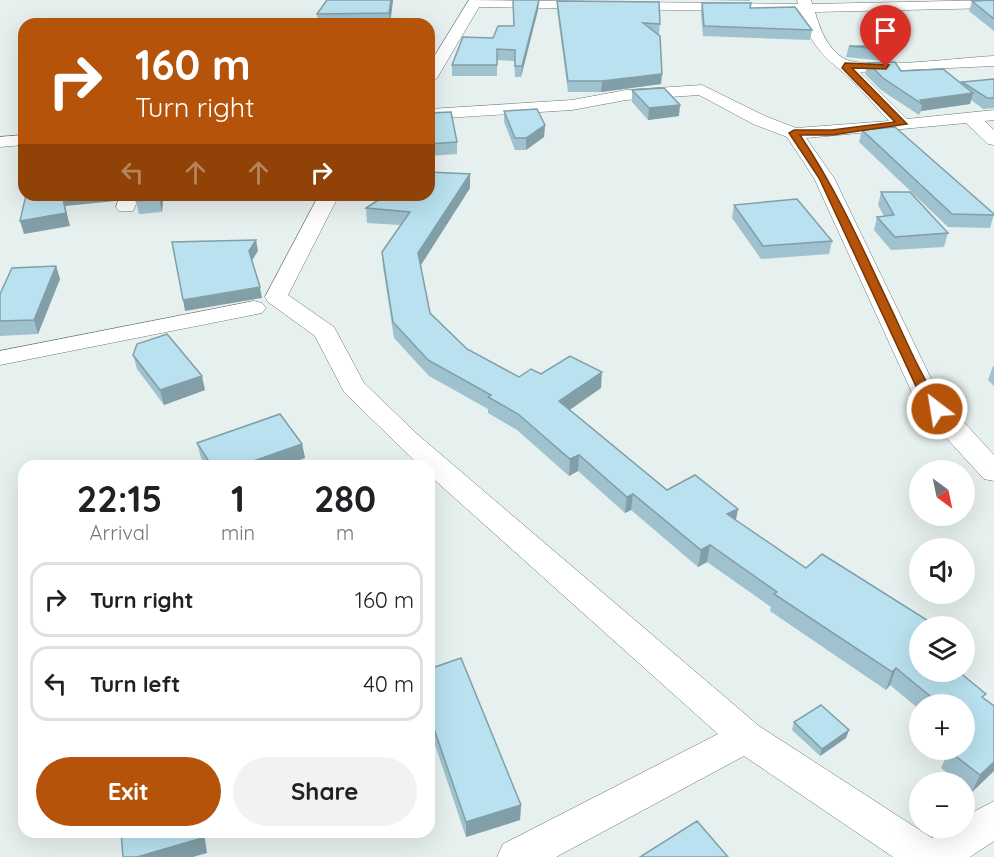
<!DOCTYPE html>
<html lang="en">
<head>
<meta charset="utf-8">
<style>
	:root { --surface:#fff; --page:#f2f2f2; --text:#202124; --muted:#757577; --line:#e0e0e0; --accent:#b45309 }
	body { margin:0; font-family:Quicksand,sans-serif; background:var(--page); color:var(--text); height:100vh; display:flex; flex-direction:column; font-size:22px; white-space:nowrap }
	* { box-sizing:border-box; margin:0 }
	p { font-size:20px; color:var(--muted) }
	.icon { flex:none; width:33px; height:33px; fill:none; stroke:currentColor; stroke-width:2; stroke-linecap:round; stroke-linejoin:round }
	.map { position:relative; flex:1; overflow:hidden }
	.details { position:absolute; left:18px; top:460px; width:417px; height:378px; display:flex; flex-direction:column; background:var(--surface); border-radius:18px; box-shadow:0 6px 24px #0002 }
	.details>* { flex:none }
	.guide { position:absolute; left:18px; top:18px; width:417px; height:183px; border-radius:18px; box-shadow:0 6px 24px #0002; background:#b45309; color:#fff; overflow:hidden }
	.needle { width:39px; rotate:147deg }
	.fabs { position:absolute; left:909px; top:460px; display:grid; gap:12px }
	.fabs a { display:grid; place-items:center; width:66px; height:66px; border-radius:50%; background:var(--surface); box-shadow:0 6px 24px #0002; font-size:30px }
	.pin { position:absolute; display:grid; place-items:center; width:51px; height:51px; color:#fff; margin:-62px -26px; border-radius:50% 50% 50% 0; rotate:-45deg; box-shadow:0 0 6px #0007 }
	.pin .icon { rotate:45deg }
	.me { position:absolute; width:66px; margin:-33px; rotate:329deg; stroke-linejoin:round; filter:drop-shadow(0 0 4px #0008) }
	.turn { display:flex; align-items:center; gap:21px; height:126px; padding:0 18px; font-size:27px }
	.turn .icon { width:78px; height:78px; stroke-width:2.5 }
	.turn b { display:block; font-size:42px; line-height:51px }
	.lanes { display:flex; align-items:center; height:57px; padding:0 18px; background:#0003; justify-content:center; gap:30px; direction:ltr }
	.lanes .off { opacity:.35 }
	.eta { display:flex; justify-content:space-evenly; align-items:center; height:102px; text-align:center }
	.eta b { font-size:36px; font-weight:800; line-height:42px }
	.cta { display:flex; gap:12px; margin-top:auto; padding:12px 18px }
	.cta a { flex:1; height:69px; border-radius:36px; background:var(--accent); color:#fff; font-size:24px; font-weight:800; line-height:69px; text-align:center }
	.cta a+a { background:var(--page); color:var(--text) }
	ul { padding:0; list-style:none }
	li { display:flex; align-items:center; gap:18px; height:75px; margin:0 12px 9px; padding:0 6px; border:3px solid var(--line); border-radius:18px }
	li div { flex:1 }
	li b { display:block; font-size:22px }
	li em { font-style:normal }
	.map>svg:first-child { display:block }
</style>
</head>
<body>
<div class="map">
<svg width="994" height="857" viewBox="0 0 994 857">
	<rect width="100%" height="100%" fill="#e6f0ef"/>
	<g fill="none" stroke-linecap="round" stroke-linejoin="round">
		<g stroke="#6d7675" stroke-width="1">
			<path id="minor" d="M469 0 798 4 797 0H811L812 4 994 0V8L815 12C820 29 827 48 843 58 862 71 965 57 994 56V66L860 72 907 119 994 110V120L985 121 994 130V145L988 144 966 123 806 138 834 178 939 395 994 455V481L984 479 937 428 914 397 814 178 787 137 753 124 699 95 626 100 572 110 429 119V109L572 100 626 90 702 85 765 116 796 128 889 121C873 104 857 84 839 69 819 53 808 38 800 12L479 7 437 78 429 83V65Z
				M24 135V145L0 147V137Z
				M120 195H140L133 211H119L116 207Z
				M319 195H339L288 295 334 327 364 383 417 434 759 726 932 838 947 828H964V817L994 801V841L970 857H893L744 756 556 857H497L503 844 718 734 429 475V466H420L344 392 315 336 268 302 265 297Z
				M254 301 262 303 266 308 262 313 0 365V351Z"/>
		</g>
		<use href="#minor" fill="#fff" fill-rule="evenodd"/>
	</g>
	<path fill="#9fc2ce" d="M327 0H393L390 24H318L317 14Z
		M513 0H539L538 10 521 77H515L514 61 497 60V76H452V65L493 38 513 26Z
		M700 0H750V1Z
		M994 0V31L969 11 972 1Z
		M557 1 660 24 659 34H658L661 84 601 92H568L557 10Z
		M702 3 812 30 810 40 703 36 701 13Z
		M849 46 887 50 885 61 846 57Z
		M868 63 901 71 961 83 962 82 994 79V108L983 109 971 100 970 104 921 111 919 115 881 90 865 74Z
		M632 90 679 116 648 120 632 102Z
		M504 111 545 125 544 137 526 150H515L504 122Z
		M429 113 457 142V154L429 156Z
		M862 130 994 214 990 228 948 227 859 142Z
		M470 174V188L421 265 430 313 467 349 519 377 541 374 601 388 569 410 667 490 735 520 806 568 920 627V672L984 699 994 706V771L972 792 964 786V783H960L941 768 949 751 964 750V705H920V710L890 685 886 690 770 611 771 607 707 562 698 567 631 510 625 513 578 471 569 476 517 430 488 413V409L429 376 394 338 383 267 382 252 401 225 367 223 366 208Z
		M881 192 948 233 944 247 891 250 874 230 877 217 884 216 878 205Z
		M137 195H223L163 201 162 212 139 214 136 201Z
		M734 205 832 241 829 254 761 259 732 218Z
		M56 266 60 279 38 334 0 336V294Z
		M133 355 205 390 164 405 137 369Z
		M993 366H994V386L988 380Z
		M197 443 302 444 305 458 283 466H206L201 458Z
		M429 669 521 805 520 820 466 837 431 733H429Z
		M794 722 849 730 846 738 820 756 792 730Z"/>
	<path fill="#829ea7" d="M391 0H393L390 24 389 13Z
		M539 0 538 10 521 77 522 66Z
		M662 74 661 84 601 92 602 81Z
		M973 93 970 104 921 111 922 104 920 100Z
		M680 105 679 116 648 120 649 108Z
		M545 125 544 137 526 150V138Z
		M470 174V188L419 268 418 253Z
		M62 195H119L116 201 65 206 70 226 24 234 20 221Z
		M160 195H223L163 201 162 212 159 199Z
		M256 240 258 251 251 262 249 251Z
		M56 266 60 279 38 334 34 320Z
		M260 287 262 298 185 311 183 300Z
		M602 372 601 388 558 418 559 401Z
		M202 376 205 390 164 405 160 390Z
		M302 444 305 458 283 466H239Z
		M579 455 578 471 569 476 570 459Z
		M633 494 631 510 625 513 627 497Z
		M738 509 735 525 727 514Z
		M710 545 707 562 698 567 701 550Z
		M896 668 890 685 886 690 892 672Z
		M430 717 431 733H429V718Z
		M849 730 846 738 820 756 822 749Z
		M994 762V771L972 792 980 775Z
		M521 805 520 820 466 837V822Z
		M202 832H204L207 853 193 857H137Z"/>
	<path fill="#b9e1ef" stroke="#829ea7" stroke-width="1.5" d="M327 0H391L389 13 317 14Z
		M513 0H539L522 66H515V50L497 49V65H452L463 37 493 38 498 26H514Z
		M994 0V19L972 1Z
		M557 1 659 2 660 24 643 23 660 36 662 74 602 81H568Z
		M702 3H751L750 8 795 7 812 30 704 26Z
		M849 46H884L887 50Z
		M895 62 901 71 943 69 973 93 920 100 922 104 883 78 868 63Z
		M994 79V98H987L962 82Z
		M664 88 680 105 649 108 632 90Z
		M537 109 545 125 526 138H515L504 111Z
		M451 112 457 142 429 144V113Z
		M895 127 994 214V215L952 214 862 130Z
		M429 172 470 174 418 253 430 313 467 349 519 377 531 369 541 374 570 356 602 372 559 401 667 490 695 475 738 509 727 514 806 568 822 554 938 627H920V672H959L986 694 982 697 994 706V762L980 775 949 751V750H964V736L971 730 964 724V705H941L896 668 892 672 774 594 777 592 710 545 701 550 633 494 627 497 579 455 570 459 518 414 488 397 491 395 428 360 393 322 382 252 410 212 366 208 386 195H429Z
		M881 192H910L948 233 895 237 877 217 894 215Z
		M26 195H62L66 213 20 221Z
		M137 195H160L159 199 136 201Z
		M797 199 832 241 763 246 734 205Z
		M256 240 249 251 260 287 183 300 172 242Z
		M56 266 34 320 0 321V294L12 268Z
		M167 334 202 376 160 390 133 355 137 344Z
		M280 414 302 444 239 466H212L197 443Z
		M461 658 521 805 466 822 430 717 429 718V669Z
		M821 705 849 730 822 749 794 722Z
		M697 821 728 857H640Z
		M121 832H202V838L137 857H123Z"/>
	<path fill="#b45309" stroke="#753606" stroke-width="1.5" d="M845 63 889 65 886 69 852 68 907 124 832 135H800C839 193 866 256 896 319 910 350 924 381 943 409L941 412H932L921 397 819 178 789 133 794 130H832L895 122 842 68Z"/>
</svg>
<div class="fabs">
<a><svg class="needle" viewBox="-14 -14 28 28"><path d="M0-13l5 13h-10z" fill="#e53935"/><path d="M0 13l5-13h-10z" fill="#757577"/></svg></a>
<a><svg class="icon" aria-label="sound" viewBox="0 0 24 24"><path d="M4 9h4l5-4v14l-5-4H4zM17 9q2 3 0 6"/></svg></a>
<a><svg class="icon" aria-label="layers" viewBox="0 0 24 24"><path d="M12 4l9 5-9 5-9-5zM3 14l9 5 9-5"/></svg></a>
<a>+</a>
<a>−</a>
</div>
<div class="pin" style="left:886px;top:67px;background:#d93025"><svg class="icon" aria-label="arrive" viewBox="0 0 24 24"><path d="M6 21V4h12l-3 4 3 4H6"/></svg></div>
<svg class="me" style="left:937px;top:409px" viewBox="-20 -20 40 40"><circle r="17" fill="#b45309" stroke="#fff" stroke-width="3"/><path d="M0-11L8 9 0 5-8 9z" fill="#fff"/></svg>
<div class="guide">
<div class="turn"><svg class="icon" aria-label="right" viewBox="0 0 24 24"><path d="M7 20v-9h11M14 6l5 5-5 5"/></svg><div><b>160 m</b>Turn right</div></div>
<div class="lanes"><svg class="icon off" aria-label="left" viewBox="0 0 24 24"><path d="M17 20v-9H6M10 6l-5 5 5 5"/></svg><svg class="icon off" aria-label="ahead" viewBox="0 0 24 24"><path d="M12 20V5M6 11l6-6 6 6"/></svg><svg class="icon off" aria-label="ahead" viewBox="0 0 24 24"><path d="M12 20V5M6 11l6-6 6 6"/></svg><svg class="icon" aria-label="right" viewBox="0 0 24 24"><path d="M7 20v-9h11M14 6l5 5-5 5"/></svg></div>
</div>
<section class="details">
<div class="eta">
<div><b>22:15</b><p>Arrival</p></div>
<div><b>1</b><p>min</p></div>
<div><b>280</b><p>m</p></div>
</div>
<ul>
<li><svg class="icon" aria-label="right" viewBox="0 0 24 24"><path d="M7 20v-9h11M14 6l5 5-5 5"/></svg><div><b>Turn right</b></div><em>160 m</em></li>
<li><svg class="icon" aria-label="left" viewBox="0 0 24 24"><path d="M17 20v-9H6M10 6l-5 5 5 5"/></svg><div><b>Turn left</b></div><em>40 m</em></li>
</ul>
<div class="cta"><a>Exit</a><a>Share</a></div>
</section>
</div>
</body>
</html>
